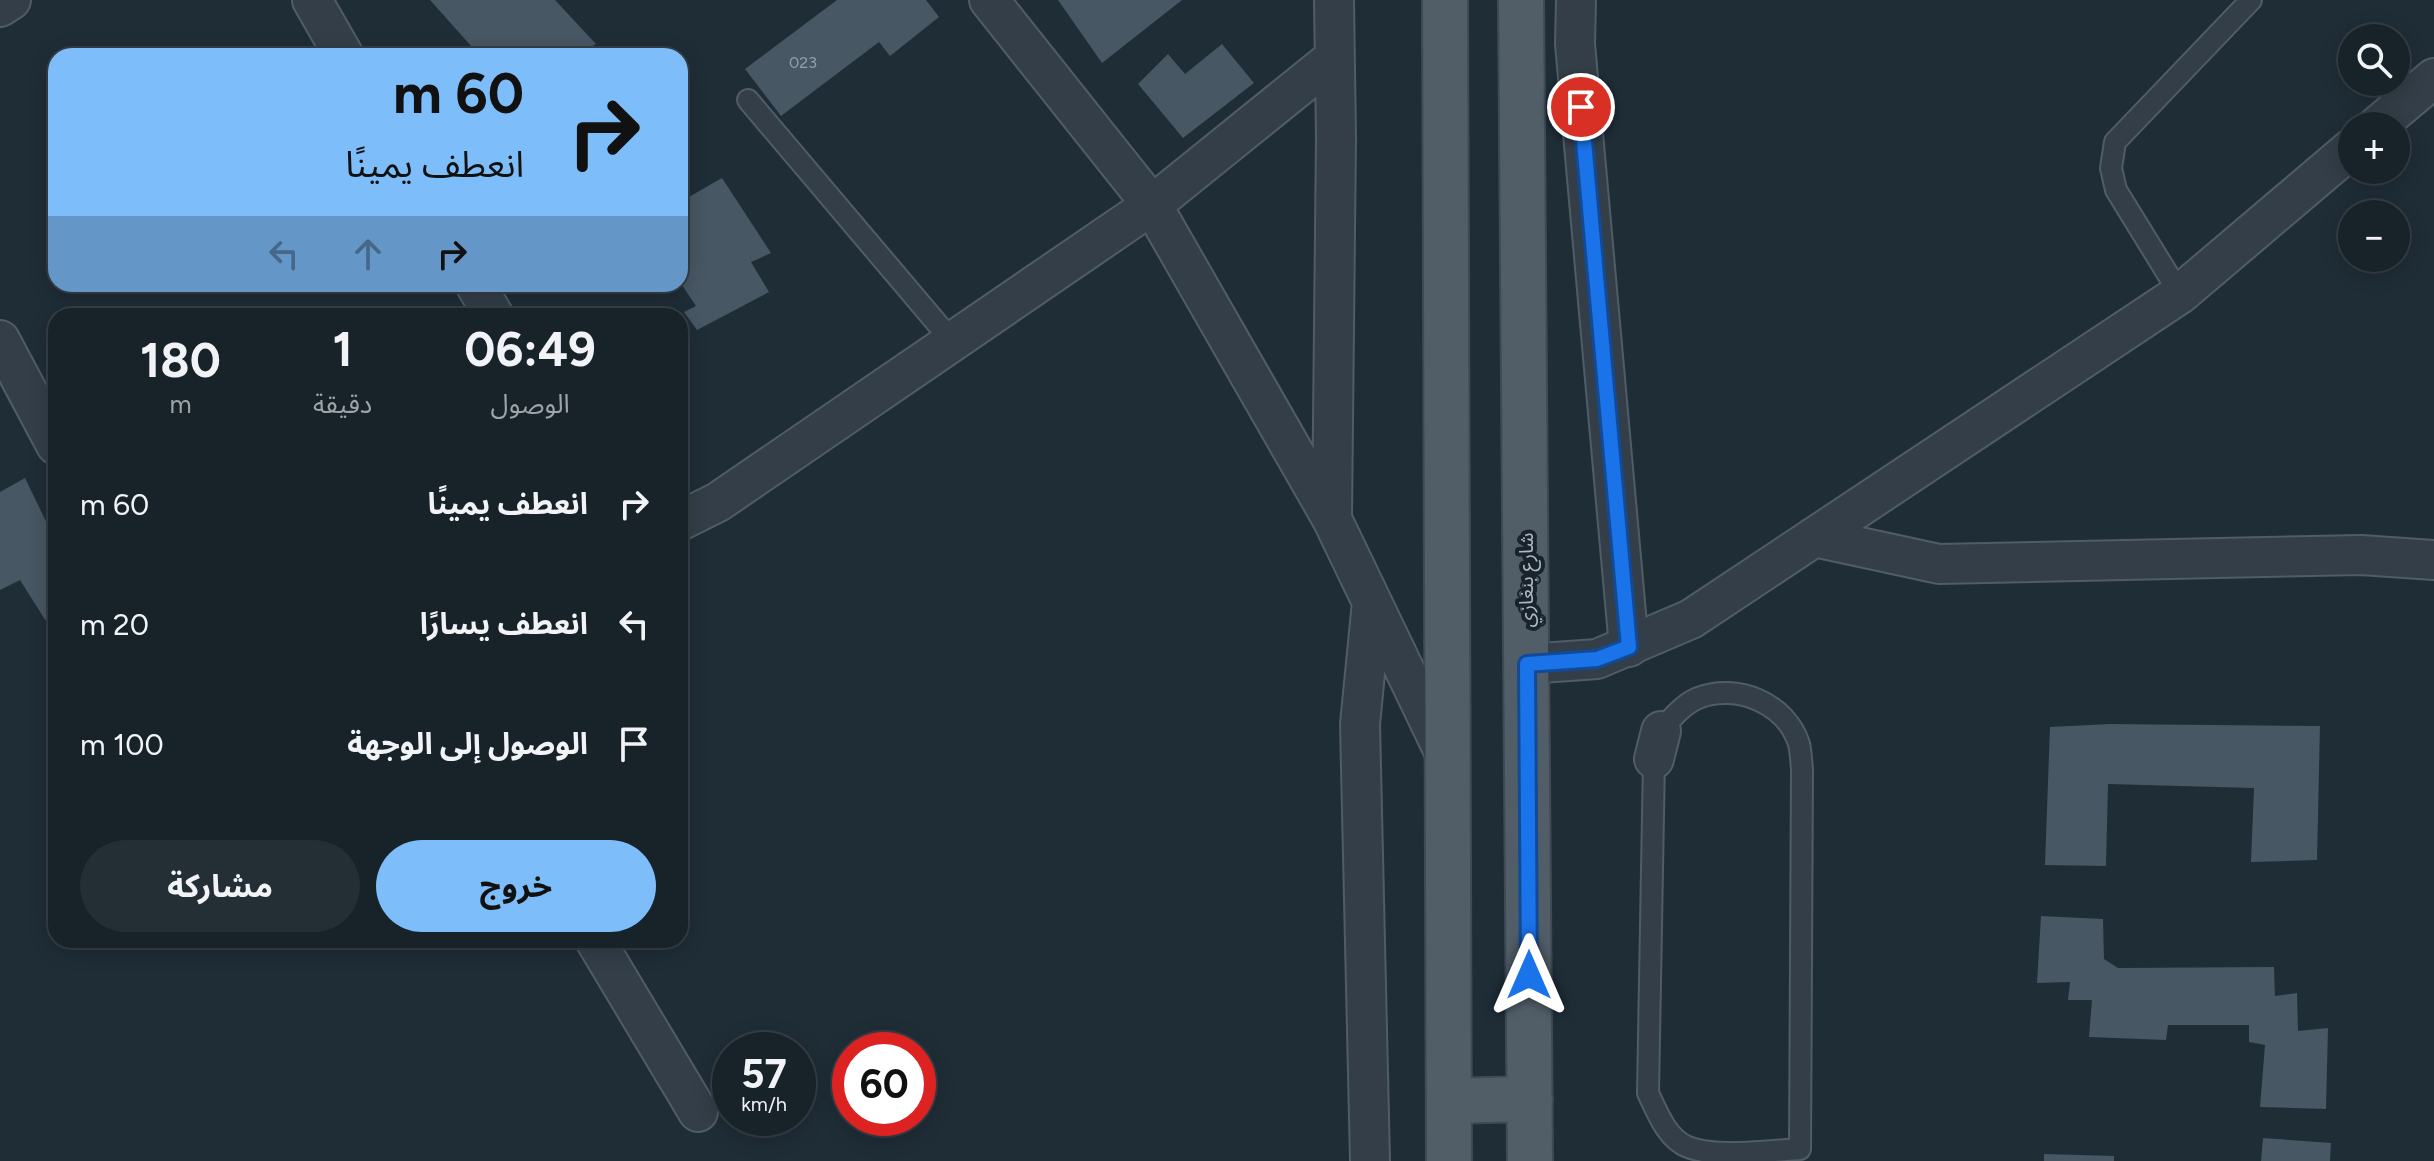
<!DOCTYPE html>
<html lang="ar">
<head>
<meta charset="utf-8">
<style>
	:root { --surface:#172229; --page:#242f35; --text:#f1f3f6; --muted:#9ea4a8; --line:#363f46; --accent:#7dbdfa }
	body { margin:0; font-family:Figtree,"Noto Sans Arabic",sans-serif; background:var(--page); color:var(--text); direction:rtl; height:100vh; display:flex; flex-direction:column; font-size:30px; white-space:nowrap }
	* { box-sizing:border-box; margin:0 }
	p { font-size:26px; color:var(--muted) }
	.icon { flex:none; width:44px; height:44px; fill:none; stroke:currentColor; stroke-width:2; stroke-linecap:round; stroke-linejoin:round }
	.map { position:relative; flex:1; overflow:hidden; direction:ltr }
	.sheet { position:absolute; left:48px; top:308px; width:640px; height:640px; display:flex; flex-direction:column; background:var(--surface); border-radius:24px; box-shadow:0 4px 20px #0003,0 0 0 2px var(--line); direction:rtl }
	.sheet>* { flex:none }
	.guide { position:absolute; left:48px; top:48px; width:640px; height:244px; border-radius:24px; box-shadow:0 4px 20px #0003,0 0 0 2px var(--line); direction:rtl; background:#7dbdfa; color:#111; overflow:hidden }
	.tools { position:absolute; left:2338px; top:24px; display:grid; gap:16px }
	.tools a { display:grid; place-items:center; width:72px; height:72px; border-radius:50%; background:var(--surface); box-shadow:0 4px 20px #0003,0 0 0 2px var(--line); font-size:40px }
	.speed { position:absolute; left:712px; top:1032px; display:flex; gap:16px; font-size:40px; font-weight:700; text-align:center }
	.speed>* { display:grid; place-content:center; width:104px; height:104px; border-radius:50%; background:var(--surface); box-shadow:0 4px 20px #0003,0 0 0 2px var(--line); line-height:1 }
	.speed small { font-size:20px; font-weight:400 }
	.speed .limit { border:12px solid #d22; background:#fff; color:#111 }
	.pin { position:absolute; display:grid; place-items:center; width:68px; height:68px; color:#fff; margin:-34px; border:4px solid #fff; border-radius:50%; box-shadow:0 2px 8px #0007 }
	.me { position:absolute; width:88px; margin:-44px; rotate:0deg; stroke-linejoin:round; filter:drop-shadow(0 0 6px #0008) }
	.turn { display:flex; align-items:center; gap:28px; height:168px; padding:0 32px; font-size:36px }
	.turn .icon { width:104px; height:104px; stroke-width:2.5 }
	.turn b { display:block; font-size:56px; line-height:68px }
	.lanes { display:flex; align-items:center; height:76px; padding:0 32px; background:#0003; justify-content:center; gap:40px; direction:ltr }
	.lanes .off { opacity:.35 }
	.eta { display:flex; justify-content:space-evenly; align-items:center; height:136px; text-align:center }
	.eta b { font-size:48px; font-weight:700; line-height:56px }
	.primary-button { display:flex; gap:16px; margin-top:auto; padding:16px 32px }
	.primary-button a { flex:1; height:92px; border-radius:48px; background:var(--accent); color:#111; font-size:32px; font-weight:700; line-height:92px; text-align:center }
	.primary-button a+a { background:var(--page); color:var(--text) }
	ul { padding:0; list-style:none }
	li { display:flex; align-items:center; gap:24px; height:120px; padding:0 32px }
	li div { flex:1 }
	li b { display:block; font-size:30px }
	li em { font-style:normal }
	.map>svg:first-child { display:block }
</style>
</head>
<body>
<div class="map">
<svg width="2434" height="1161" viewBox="0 0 2434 1161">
	<rect width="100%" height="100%" fill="#1f2d37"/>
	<path fill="#475763" d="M430 0H555L596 44 575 56H480Z
		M837 0H926L939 17 890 56 879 42 781 116 745 69Z
		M1058 0H1182L1102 63Z
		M1222 44 1254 83 1183 138 1138 84 1168 54 1185 74Z
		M722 178 771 253 751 262 769 292 697 330 684 312 696 306 680 282V202Z
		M25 478 56 542V637L20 580 0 590V492Z
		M2109 724 2320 726 2317 860 2251 862 2254 788 2108 784 2106 866 2045 865 2050 727Z
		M2041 916 2103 919 2104 959 2118 968 2274 967 2275 996 2297 993 2298 1031 2328 1028 2326 1109 2260 1107 2265 1045 2249 1042V1025H2168L2166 1040 2089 1037 2092 1000H2068L2070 982 2037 983Z
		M2263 1138 2331 1143 2330 1161H2261Z
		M2044 1154 2114 1156V1161H2044Z"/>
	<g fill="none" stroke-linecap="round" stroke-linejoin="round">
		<g stroke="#505c66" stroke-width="24">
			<path id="service" d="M748 100 952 341
				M2180 294 2116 190 2111 168 2115 142 2251 0
				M1654 759 1648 1093C1657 1112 1667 1139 1688 1147 1716 1158 1770 1151 1800 1149L1802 769C1801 761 1801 752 1799 744 1786 703 1737 683 1698 698 1682 705 1671 719 1661 731"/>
		</g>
		<g stroke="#505c66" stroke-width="42">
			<path id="minor" d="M312 0 344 56
				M989 0 1152 205 1332 519 1447 758
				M1576 0 1575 44 1629 647
				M0 7 11 0
				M2377 126 2434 78
				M475 284 494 316
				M0 340 56 445
				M1332 517 1336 137 1334 0
				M680 521 718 502 1152 205 1334 58
				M1814 537 1939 564 2361 555 2434 560
				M1527 664 1597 659 1691 619 2180 294 2352 148
				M1654 759 1661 731
				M595 940 698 1112
				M1370 1161 1360 724 1372 602"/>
		</g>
		<g stroke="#3f4a54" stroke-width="48">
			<path id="primary" d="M1445 0 1449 1161
				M1521 0 1530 1161
				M1449 1101 1530 1099"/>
		</g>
		<use href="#service" stroke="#333e48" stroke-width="20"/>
		<use href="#minor" stroke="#333e48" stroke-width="38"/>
		<use href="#primary" stroke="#515e68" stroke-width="44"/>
	</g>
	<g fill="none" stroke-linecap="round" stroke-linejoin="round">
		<g stroke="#114b97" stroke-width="20">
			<path id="route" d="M1529 975 1527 664 1597 659 1629 647 1581 107"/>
		</g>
		<use href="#route" stroke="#1a73e8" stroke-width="14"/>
	</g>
	<g text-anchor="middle" stroke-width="8" stroke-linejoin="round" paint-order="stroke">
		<g font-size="16" fill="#94a0ac">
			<text x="803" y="68">023</text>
		</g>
		<g font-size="20" fill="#adb9c5" stroke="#19232c">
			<text transform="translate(1526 580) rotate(-90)" y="7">شارع بنغازي</text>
		</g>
	</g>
</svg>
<div class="tools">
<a><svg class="icon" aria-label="search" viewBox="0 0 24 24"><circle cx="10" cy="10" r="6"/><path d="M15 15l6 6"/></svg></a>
<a>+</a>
<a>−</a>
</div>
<div class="speed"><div>57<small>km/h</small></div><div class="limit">60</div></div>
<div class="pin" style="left:1581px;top:107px;background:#d93025"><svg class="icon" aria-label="arrive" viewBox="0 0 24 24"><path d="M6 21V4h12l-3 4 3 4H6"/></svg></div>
<svg class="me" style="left:1529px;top:975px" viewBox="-20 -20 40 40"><path d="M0-17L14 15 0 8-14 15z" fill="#1a73e8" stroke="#fff" stroke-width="4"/></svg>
<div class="guide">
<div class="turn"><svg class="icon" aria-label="right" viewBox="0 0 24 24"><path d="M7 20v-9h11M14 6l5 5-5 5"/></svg><div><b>60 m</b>انعطف يمينًا</div></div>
<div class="lanes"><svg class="icon off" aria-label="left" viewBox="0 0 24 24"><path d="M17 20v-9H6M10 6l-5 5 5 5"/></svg><svg class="icon off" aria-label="ahead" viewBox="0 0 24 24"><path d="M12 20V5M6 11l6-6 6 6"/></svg><svg class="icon" aria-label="right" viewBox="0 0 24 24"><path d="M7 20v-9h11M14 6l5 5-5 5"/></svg></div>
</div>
<section class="sheet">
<div class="eta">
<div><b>06:49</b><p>الوصول</p></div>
<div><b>1</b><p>دقيقة</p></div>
<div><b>180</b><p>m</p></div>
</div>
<ul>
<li><svg class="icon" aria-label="right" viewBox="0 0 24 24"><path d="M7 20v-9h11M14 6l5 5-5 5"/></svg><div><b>انعطف يمينًا</b></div><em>60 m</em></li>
<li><svg class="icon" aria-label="left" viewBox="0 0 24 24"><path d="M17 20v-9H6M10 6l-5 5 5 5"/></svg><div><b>انعطف يسارًا</b></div><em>20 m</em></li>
<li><svg class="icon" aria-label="arrive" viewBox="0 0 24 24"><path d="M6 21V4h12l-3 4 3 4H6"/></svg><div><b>الوصول إلى الوجهة</b></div><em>100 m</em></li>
</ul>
<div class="primary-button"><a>خروج</a><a>مشاركة</a></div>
</section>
</div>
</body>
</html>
